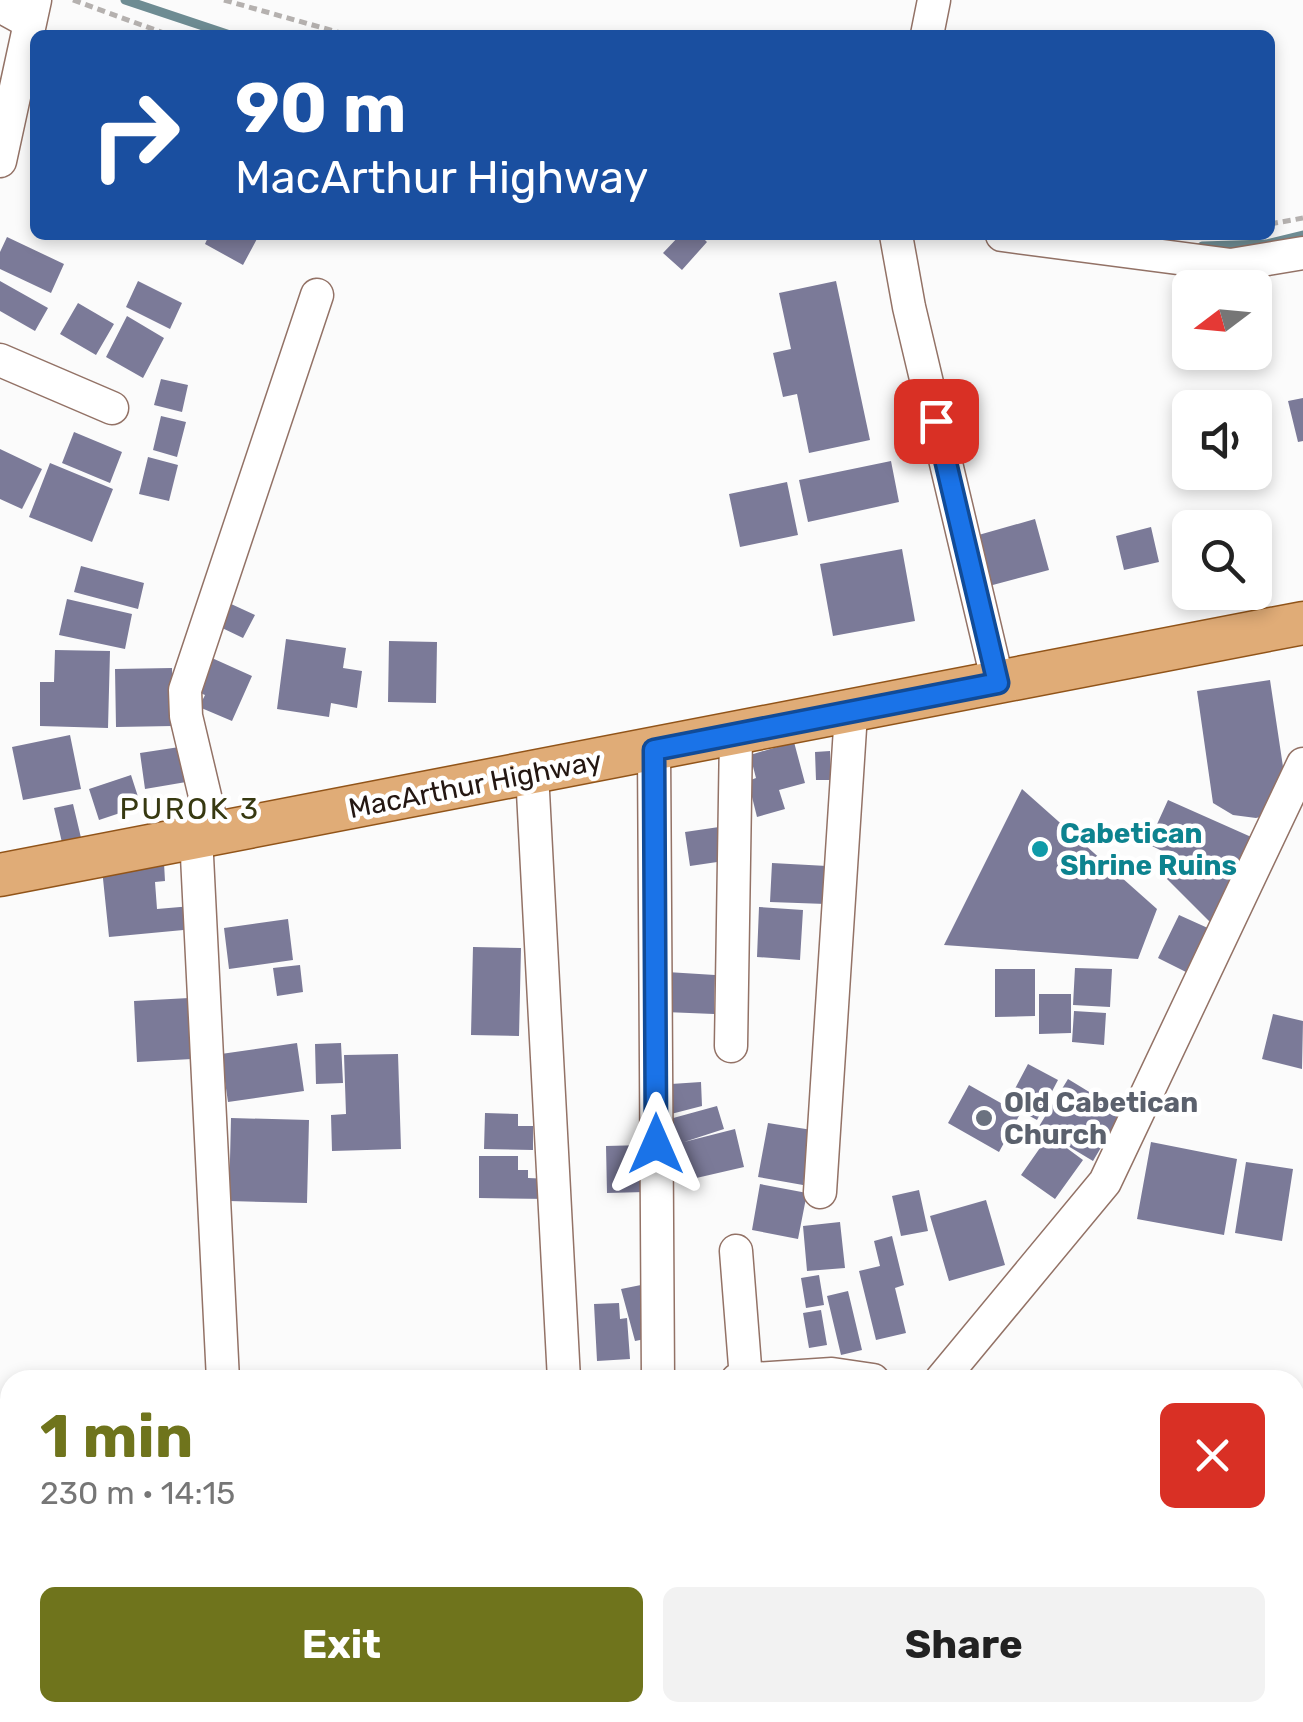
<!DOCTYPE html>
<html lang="en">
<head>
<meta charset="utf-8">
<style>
	:root { --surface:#fff; --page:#f2f2f2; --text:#222; --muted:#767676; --accent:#6f741c }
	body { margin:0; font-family:Rubik,sans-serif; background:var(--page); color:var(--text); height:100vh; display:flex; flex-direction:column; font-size:38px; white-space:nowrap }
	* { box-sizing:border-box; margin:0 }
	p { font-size:32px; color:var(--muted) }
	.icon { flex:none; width:55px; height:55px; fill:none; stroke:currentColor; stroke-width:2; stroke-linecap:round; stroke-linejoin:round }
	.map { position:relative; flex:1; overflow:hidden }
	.side { position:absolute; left:0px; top:1370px; width:1305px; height:352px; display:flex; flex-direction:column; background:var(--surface); border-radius:30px 30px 0 0; box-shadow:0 5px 15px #0003 }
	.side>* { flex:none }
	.hud { position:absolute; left:30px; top:30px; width:1245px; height:210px; border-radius:15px; box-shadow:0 5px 15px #0003; background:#1a4fa0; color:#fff; overflow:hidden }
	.needle { width:65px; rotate:254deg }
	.fabs { position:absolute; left:1172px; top:270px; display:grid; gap:20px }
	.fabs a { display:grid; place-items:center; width:100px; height:100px; border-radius:15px; background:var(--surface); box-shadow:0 5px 15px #0003; font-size:50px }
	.pin { position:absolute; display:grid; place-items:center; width:85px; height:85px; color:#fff; margin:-42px; border-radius:20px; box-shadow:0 5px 15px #0006 }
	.me { position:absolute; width:110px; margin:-55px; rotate:0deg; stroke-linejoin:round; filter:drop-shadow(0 0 8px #0008) }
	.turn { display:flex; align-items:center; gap:35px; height:210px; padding:0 40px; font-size:45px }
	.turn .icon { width:130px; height:130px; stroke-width:2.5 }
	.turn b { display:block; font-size:70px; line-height:85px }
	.round { display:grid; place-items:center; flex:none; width:105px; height:105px; border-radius:15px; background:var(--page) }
	.headline { display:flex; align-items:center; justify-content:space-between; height:170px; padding:0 40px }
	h1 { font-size:60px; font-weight:700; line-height:75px; color:var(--accent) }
	.button { display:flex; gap:20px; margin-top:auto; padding:20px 40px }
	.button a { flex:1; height:115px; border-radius:15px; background:var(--accent); color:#fff; font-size:40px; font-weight:700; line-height:115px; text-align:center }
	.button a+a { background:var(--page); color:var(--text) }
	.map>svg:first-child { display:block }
</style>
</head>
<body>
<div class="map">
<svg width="1303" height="1722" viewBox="0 0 1303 1722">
	<rect width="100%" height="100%" fill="#fbfbfb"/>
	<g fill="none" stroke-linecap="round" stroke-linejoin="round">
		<path stroke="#6e8c93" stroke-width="9" d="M125 0 230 35
			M1128 235 1152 239
			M1202 246 1266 244 1303 235"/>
	</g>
	<path fill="#7b7a98" d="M209 235H259L243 265 205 244Z
		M680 235H700L707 242 682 270 663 253Z
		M7 237 64 264 51 293 0 269V252Z
		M0 281 48 308 35 331 0 311Z
		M138 281 182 303 170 329 126 307Z
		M836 281 870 440 809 453 797 394 783 397 773 353 791 349 779 293Z
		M78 303 114 324 96 355 60 334Z
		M127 316 164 338 143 378 106 357Z
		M161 379 188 385 182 412 154 405Z
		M1303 398V441L1298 442 1288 401Z
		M161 416 186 422 177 457 153 450Z
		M74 432 122 452 110 483 62 463Z
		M0 449 42 469 22 509 0 499Z
		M148 457 178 465 169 501 139 494Z
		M891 461 899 502 808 522 799 480Z
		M50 463 113 489 92 542 29 517Z
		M787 482 798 535 740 547 729 494Z
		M1035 519 1049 570 989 586 975 536Z
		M1151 527 1159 562 1124 570 1116 536Z
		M902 549 915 621 833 636 820 564Z
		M81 566 144 583 138 609 74 592Z
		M67 599 132 614 125 649 59 635Z
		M229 603 255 615 243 638 218 626Z
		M286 639 346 648 343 668 362 671 357 708 331 703 329 717 277 709Z
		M389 641 437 642 436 703 388 702Z
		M55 650 110 651 108 728 40 726V682H54Z
		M203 654 252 676 232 721 199 707 205 695 188 688Z
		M172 668 173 726 116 727 115 669Z
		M1270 680 1285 780 1272 814 1256 818 1233 815 1213 803 1197 691Z
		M70 735 81 789 23 800 12 747Z
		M794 742 805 783 779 790 785 809 757 817 748 781 756 778 750 755Z
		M186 746 192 781 145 789 140 753Z
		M830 751 831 780H816L815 752Z
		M131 775 141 806 99 820 89 789Z
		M1022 789 1157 909 1138 959 944 945Z
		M1168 800 1258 840 1213 925 1160 872 1168 854 1148 844Z
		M73 804 82 842 63 847 54 808Z
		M719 827 724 861 690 866 685 832Z
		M164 863 165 881 155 882 157 909 192 906 194 929 109 937 102 869Z
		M772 863 827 866 826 904 770 902Z
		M759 907 803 910 800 960 757 957Z
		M1179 915 1210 929 1188 973 1158 958Z
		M288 919 293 960 229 969 224 928Z
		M473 947 521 948 519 1036 471 1035Z
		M300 965 303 992 277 996 273 968Z
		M1075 968 1112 969 1110 1007 1073 1005Z
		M995 969H1035V1016L995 1017Z
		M667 972 715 975 714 1014 665 1012Z
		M1039 994H1071V1033L1039 1034Z
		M189 998 192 1059 137 1062 134 1001Z
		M1074 1011 1106 1013 1104 1045 1072 1042Z
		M1273 1014 1303 1021 1302 1069 1262 1059Z
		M297 1043 304 1091 228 1102 221 1054Z
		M341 1043 343 1083 316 1084 315 1044Z
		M398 1054 401 1149 332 1151 331 1115 346 1114 344 1055Z
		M1028 1064 1058 1080 1037 1120 1007 1104Z
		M1068 1079 1122 1112 1093 1161 1038 1128Z
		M701 1082 702 1106 671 1114V1084Z
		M969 1085 1020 1114 999 1152 948 1123Z
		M717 1106 724 1129 684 1142 735 1129 744 1167 679 1182 666 1120Z
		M485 1113 518 1114V1126H533V1150L484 1149Z
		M231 1118 309 1120 307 1203 229 1201Z
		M768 1123 812 1130 803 1185 758 1177Z
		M1049 1135 1083 1160 1055 1199 1021 1175Z
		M1151 1142 1237 1159 1224 1235 1137 1219Z
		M645 1145V1192L607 1193 606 1146Z
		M479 1156H518V1170H528V1178L551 1179 550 1199 479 1198Z
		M1246 1162 1293 1169 1282 1241 1235 1233Z
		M760 1184 807 1193 798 1239 752 1230Z
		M919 1190 928 1231 901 1236 892 1196Z
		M986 1200 1005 1265 949 1281 930 1216Z
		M840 1222 845 1268 807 1271 803 1226Z
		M892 1236 904 1285 895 1288 906 1333 876 1340 859 1271 880 1266 874 1241Z
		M819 1275 824 1305 806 1308 801 1278Z
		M646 1284 655 1337 635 1341 621 1289Z
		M848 1291 862 1350 841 1355 827 1296Z
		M619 1303 620 1319 627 1318 630 1359 597 1361 594 1304Z
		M821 1310 827 1345 809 1348 803 1313Z
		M10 1450V1482L6 1483 0 1453Z
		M1299 1607 1303 1609V1669L1295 1666Z
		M1295 1672 1303 1675V1722H1283L1256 1713 1295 1712Z
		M10 1682V1712H40V1722H0V1683Z"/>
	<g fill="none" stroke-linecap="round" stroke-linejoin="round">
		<g stroke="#937266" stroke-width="35">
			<path id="minor" d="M0 6 29 22
				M927 35 934 0
				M0 161 35 0
				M896 235 909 307 998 683
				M1002 235 1231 265 1303 253
				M0 360 112 408
				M654 750 658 1380
				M532 773 564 1380
				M214 834 186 716 185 690 317 295
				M196 836 223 1380
				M731 1046 736 735
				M820 1192 851 713
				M736 1251 746 1379
				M737 1380 832 1374 873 1380
				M941 1380 1105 1182 1303 764
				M0 1444 10 1443
				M1295 1576 1303 1579
				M306 1712H332
				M557 1712 561 1714 559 1722
				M115 1722V1712
				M1240 1722 1243 1712"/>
		</g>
		<g stroke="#915419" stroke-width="45">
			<path id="major" d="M0 875 1303 623"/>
		</g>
		<path stroke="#b5b1af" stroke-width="5" stroke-dasharray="8 5" stroke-linecap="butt" d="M73 0 169 35
			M224 0 348 35
			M1270 224 1303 218"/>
		<use href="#minor" stroke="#fff" stroke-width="32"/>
		<use href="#major" stroke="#e0ac77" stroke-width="42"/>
	</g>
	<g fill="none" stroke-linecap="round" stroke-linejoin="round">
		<g stroke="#114b97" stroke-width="25">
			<path id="route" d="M656 1144 654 750 998 683 936 421"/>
		</g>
		<use href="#route" stroke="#1a73e8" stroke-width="18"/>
	</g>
	<circle fill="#0f9aa8" stroke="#fff" stroke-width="4" cx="1040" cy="849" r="10"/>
	<circle fill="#6b7280" stroke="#fff" stroke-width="4" cx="984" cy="1118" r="10"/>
	<g text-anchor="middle" stroke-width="9" stroke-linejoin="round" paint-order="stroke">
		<g font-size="28" fill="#241712" stroke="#fff">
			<text transform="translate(475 784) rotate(-11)" y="10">MacArthur Highway</text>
		</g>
		<g font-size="28" font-weight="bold" fill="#0d838f" stroke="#fff" text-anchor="start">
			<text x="1060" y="843">Cabetican<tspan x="1060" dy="32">Shrine Ruins</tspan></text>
		</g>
		<g font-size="28" font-weight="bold" fill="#5b616d" stroke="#fff" text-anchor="start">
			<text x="1004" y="1112">Old Cabetican<tspan x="1004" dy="32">Church</tspan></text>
		</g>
		<g font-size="30" letter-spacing="2.5" fill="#373911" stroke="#fff">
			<text x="190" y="819">PUROK 3</text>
		</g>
	</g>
</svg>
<div class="fabs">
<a><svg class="needle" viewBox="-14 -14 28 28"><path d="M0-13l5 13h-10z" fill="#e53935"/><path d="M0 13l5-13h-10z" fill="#767676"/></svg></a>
<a><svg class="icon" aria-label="sound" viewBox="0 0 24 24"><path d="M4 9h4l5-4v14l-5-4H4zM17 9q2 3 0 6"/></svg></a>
<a><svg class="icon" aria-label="search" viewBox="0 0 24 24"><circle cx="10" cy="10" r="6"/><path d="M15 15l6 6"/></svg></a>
</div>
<div class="pin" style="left:936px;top:421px;background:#d93025"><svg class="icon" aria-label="arrive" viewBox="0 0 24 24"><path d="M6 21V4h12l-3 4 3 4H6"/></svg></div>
<svg class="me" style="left:656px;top:1144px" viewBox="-20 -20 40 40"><path d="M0-17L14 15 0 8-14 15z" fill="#1a73e8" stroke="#fff" stroke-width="4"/></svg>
<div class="hud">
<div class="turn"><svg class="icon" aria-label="right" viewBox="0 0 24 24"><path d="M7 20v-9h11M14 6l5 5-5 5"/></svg><div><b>90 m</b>MacArthur Highway</div></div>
</div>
<section class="side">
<div class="headline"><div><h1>1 min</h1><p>230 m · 14:15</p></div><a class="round" style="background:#d93025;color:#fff"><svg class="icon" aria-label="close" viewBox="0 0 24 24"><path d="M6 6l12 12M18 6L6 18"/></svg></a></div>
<div class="button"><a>Exit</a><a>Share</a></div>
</section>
</div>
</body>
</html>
